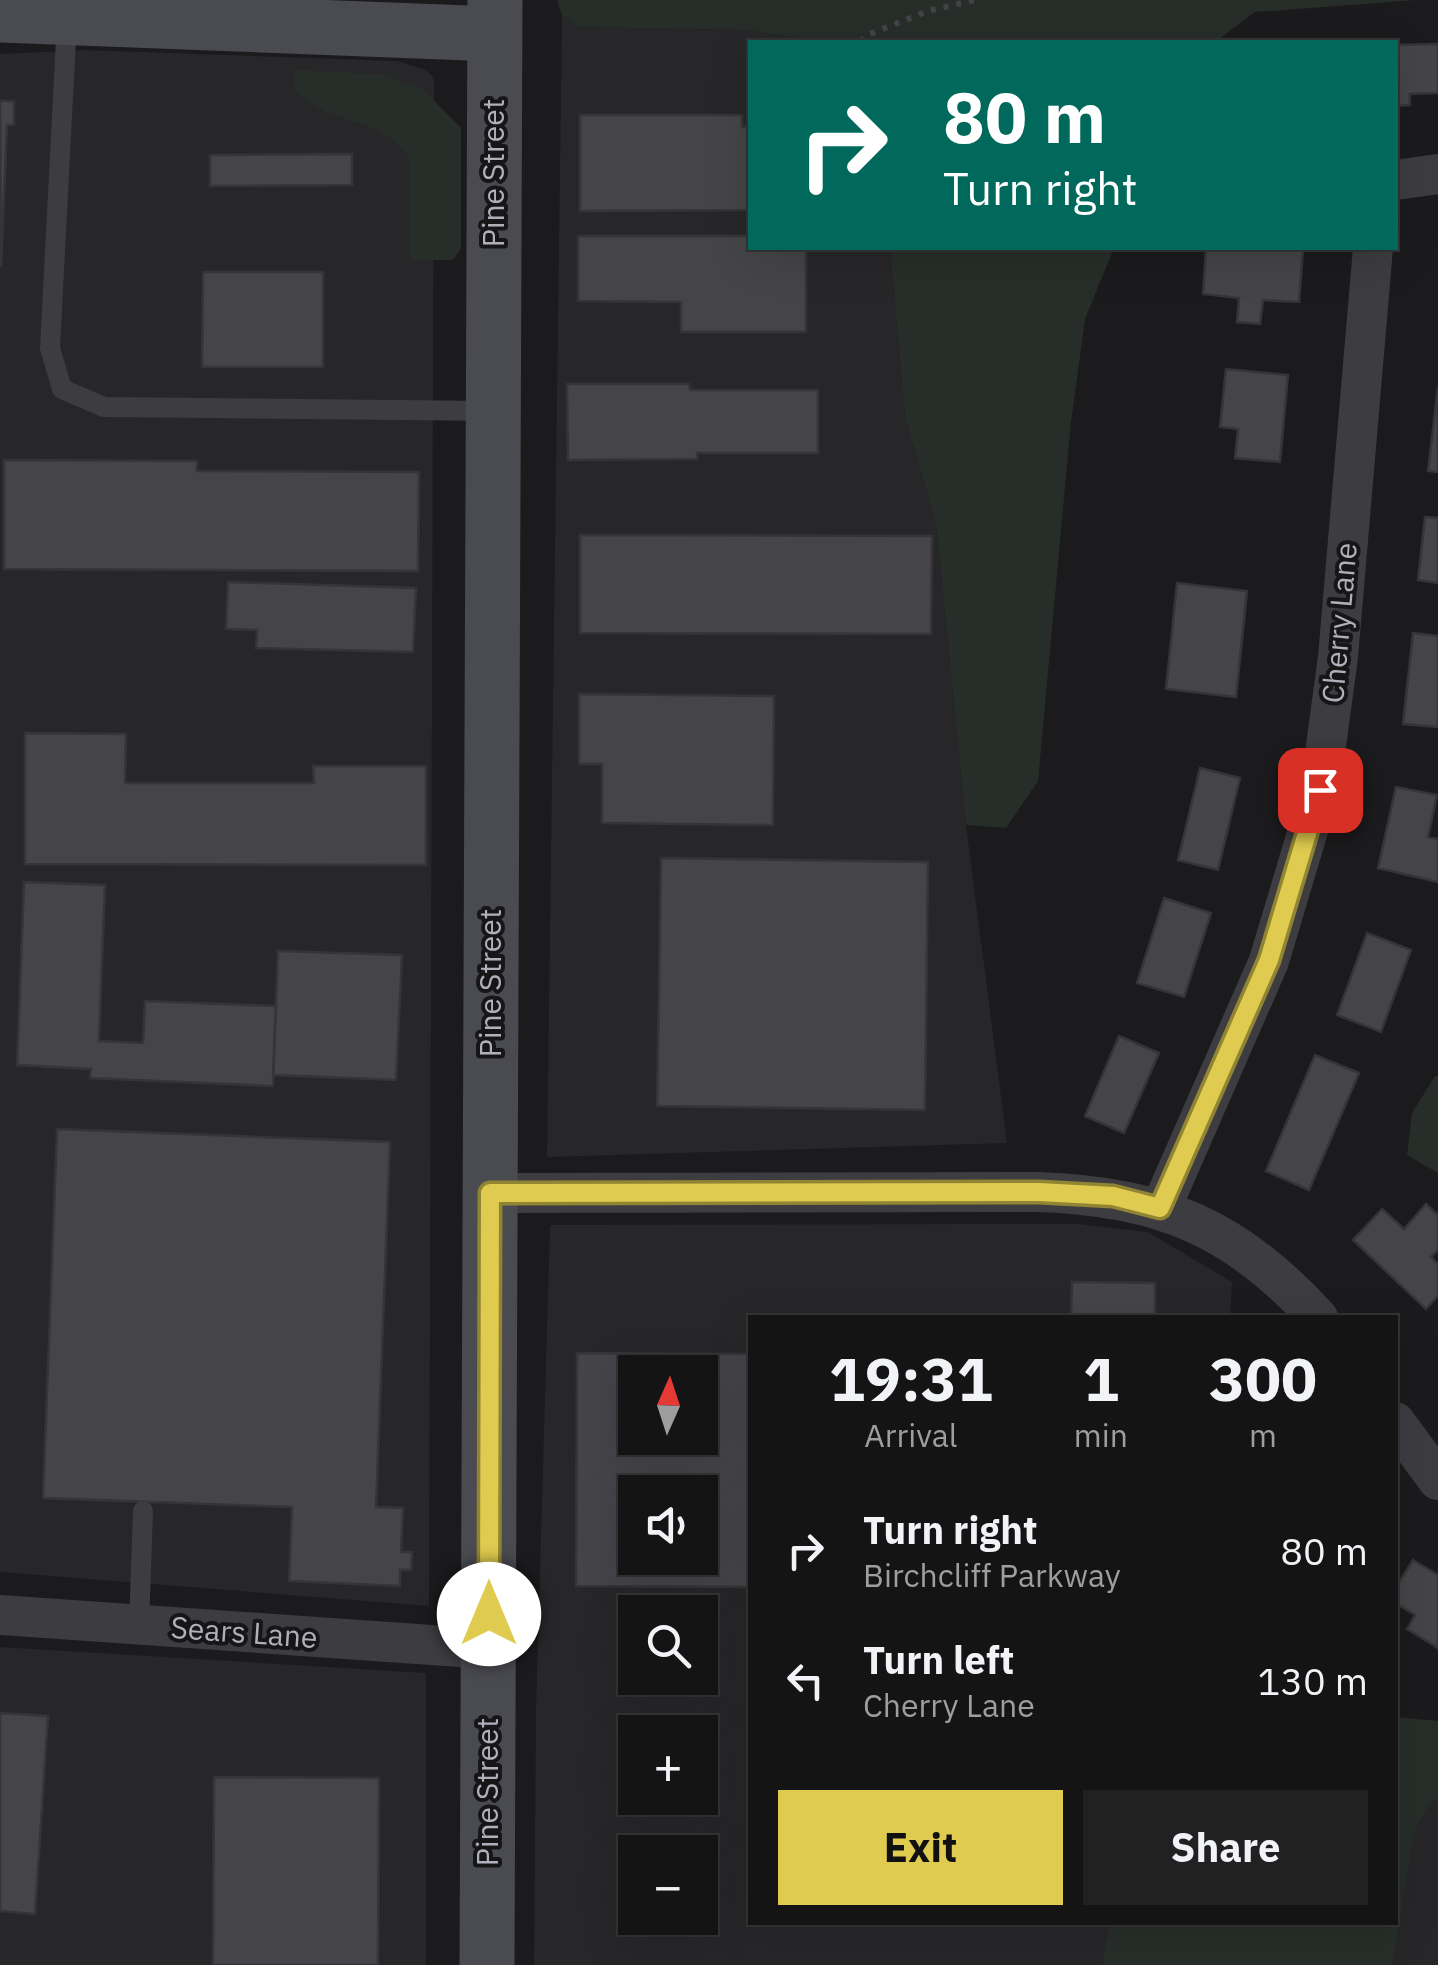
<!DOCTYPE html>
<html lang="en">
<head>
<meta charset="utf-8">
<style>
	:root { --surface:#141415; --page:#212122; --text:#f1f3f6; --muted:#9d9ea0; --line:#333334; --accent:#dfcb4f }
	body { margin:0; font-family:"IBM Plex Sans",sans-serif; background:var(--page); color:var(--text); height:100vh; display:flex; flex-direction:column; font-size:38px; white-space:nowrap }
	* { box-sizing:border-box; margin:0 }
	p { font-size:32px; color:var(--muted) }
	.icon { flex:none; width:55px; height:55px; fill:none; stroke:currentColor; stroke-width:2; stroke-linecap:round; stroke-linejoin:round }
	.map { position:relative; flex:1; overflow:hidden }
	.side { position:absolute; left:748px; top:1315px; width:650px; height:610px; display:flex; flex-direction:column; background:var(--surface); border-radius:0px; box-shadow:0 10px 40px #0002,0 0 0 2px var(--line) }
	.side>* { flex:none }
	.banner { position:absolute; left:748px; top:40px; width:650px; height:210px; border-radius:0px; box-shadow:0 10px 40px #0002,0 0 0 2px var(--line); background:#00695c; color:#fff; overflow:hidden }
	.needle { width:65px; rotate:3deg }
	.controls { position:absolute; left:618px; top:1355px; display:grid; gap:20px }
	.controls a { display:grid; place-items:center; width:100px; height:100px; border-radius:0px; background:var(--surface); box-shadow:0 10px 40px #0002,0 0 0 2px var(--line); font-size:50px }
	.pin { position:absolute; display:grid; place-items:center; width:85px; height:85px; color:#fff; margin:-42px; border-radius:20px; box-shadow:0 5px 15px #0006 }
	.me { position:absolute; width:110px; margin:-55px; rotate:0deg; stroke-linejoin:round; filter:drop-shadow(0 0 8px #0008) }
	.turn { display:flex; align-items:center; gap:35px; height:210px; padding:0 30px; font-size:45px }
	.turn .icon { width:130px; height:130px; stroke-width:2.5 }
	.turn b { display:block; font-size:70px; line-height:85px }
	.eta { display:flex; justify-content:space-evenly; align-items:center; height:170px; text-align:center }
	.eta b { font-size:60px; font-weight:700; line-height:70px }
	.button { display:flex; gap:20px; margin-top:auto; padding:20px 30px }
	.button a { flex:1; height:115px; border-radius:0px; background:var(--accent); color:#111; font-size:40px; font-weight:700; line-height:115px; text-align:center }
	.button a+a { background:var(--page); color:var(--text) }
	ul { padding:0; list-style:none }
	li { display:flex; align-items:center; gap:30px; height:130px; padding:0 30px }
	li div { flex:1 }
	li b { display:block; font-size:38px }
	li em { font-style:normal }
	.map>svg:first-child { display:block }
</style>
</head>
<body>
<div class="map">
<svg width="1438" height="1965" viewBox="0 0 1438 1965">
	<rect width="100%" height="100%" fill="#1b1a1c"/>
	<path fill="#272629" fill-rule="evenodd" d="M562 15 579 27 745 30 823 42H750V248H890L905 418 936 524 966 825 1007 1143 547 1157Z
		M84 50 397 61 426 70 434 78 429 1606 0 1572V54Z
		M1079 1224 1148 1232 1232 1282 1230 1317 750 1318V1922H1395V1732L1438 1737V1965H534L536 1709 550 1225ZM635 1372H700V1438H635ZM635 1492H700V1558H635ZM635 1612H700V1678H635ZM635 1732H700V1798H635ZM635 1852H700V1918H635Z
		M0 1647 426 1673V1965H0Z"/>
	<path fill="#272e29" d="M557 0H1416L1255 12 1215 42H823L745 30 579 27 562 15Z
		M295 70 381 74 422 89 461 128V248L453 260H410V159C380 112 334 130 294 90Z
		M890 248H1114L1085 319 1071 422 1038 781 1006 828 966 825 936 524 905 418Z
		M1435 1076H1438V1173L1407 1155 1412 1113Z
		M1395 1717 1438 1721V1798L1432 1800 1414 1831 1392 1965H1103L1109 1923 1395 1922Z"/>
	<path fill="#454549" stroke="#353538" stroke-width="2.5" fill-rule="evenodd" d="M1438 44V93L1410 94V105L1395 106V45Z
		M0 101H14V125H7L1 267Z
		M580 115H742V127L750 126V210L580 211Z
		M352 154V185L210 186V155Z
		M578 236H750V248H806V332H681V302L578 301Z
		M1206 248 1303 250 1299 302 1263 300 1260 324 1237 322 1239 298 1203 294Z
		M203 272H323V367H202Z
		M1226 369 1288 375 1280 462 1235 458 1238 429 1220 427Z
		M567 384H689L690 390H818V453H697V459L568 460Z
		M1438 387V472L1428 471Z
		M4 460 197 461V471L419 472 418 571 4 569Z
		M1425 517 1438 518V583L1418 580Z
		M580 535 932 536 931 634 580 633Z
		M228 582 416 588 413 652 256 648 257 630 226 629Z
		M1177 583 1247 591 1236 697 1166 689Z
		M1413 633 1438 636V727L1403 724Z
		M579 694 774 696 773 825 602 823V764H579Z
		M25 733 126 734 125 783H314L313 766H426V865L25 864Z
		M1200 768 1240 778 1218 870 1178 860Z
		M1396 787 1437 795 1428 837 1438 839V882L1378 868Z
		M661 858 928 862 925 1110 657 1106Z
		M24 882 105 885 99 1041 143 1043 145 1001 276 1006 273 1086 90 1078 91 1069 17 1065Z
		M1164 898 1211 913 1184 997 1137 983Z
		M1367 933 1411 950 1381 1032 1337 1015Z
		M278 951 402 955 396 1080 273 1075Z
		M1119 1036 1159 1053 1124 1133 1085 1116Z
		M1315 1055 1359 1073 1309 1190 1266 1171Z
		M57 1129 390 1142 376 1507 403 1508 401 1552H412L411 1570H400V1586L289 1581 292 1507 43 1498Z
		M1426 1204 1438 1215V1250L1431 1257 1438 1264V1296L1426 1309 1353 1240 1382 1209 1404 1229Z
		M1072 1282 1155 1283V1318H1071Z
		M577 1353 750 1354V1587L576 1586ZM635 1372H700V1438H635ZM635 1492H700V1558H635Z
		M1413 1560 1438 1575V1648L1407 1629 1415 1615 1395 1603V1589Z
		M0 1713 48 1716 35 1914 0 1911Z
		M214 1777 379 1778 378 1965H213Z"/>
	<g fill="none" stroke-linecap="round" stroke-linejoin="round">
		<path stroke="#424248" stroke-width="6" stroke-dasharray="5 8" stroke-linecap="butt" d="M861 42 865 36 928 11 975 0"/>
		<path stroke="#3c3c41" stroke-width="20" d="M67 20 50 348 62 389 104 407 493 411
			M139 1626 143 1511"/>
		<path stroke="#3c3c41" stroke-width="40" d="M1395 180 1438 174
			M490 1193 1039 1192C1159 1196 1236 1227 1318 1318
			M1161 1208 1269 961 1320 790 1338 657 1373 248
			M1395 1422 1438 1480
			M0 1615 489 1649"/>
		<path stroke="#4a4a51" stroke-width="55" d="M0 15 495 34
			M487 1965 495 0"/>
	</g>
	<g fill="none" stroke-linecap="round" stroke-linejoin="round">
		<g stroke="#918433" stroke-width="25">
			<path id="route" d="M489 1614 490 1193 1039 1192 1113 1196 1160 1208 1269 960 1320 790"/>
		</g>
		<use href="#route" stroke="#dfcb4f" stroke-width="18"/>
	</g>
	<g text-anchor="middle" stroke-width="8" stroke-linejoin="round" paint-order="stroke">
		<g font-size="30" fill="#aeb0ba" stroke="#161517">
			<text transform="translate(494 173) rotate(-90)" y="10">Pine Street</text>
			<text transform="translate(1340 623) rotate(-85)" y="10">Cherry Lane</text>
			<text transform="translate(491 983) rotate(-90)" y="10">Pine Street</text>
			<text transform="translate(244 1633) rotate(4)" y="10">Sears Lane</text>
			<text transform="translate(488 1792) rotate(-90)" y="10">Pine Street</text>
		</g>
	</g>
</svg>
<div class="controls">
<a><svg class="needle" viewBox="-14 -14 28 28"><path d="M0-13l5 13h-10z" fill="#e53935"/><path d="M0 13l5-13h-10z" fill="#9d9ea0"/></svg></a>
<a><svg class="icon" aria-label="sound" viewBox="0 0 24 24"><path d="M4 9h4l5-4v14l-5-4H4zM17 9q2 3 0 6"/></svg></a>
<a><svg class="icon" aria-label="search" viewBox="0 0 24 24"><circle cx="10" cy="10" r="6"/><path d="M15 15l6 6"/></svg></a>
<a>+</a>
<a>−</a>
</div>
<div class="pin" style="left:1320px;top:790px;background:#d93025"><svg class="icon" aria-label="arrive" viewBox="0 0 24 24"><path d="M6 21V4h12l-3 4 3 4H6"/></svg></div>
<svg class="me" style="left:489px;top:1614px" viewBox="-20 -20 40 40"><circle r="19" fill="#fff"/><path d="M0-13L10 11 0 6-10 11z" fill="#dfcb4f"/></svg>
<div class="banner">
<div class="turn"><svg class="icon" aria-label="right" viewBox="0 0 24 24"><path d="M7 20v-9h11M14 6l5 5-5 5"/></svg><div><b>80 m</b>Turn right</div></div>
</div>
<section class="side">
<div class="eta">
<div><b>19:31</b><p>Arrival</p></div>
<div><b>1</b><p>min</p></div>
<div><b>300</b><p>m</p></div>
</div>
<ul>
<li><svg class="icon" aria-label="right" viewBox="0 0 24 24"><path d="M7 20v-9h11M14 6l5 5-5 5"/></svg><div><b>Turn right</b><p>Birchcliff Parkway</p></div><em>80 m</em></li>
<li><svg class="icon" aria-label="left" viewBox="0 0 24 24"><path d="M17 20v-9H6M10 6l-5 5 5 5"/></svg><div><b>Turn left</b><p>Cherry Lane</p></div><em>130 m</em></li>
</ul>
<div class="button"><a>Exit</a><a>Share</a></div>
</section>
</div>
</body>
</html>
